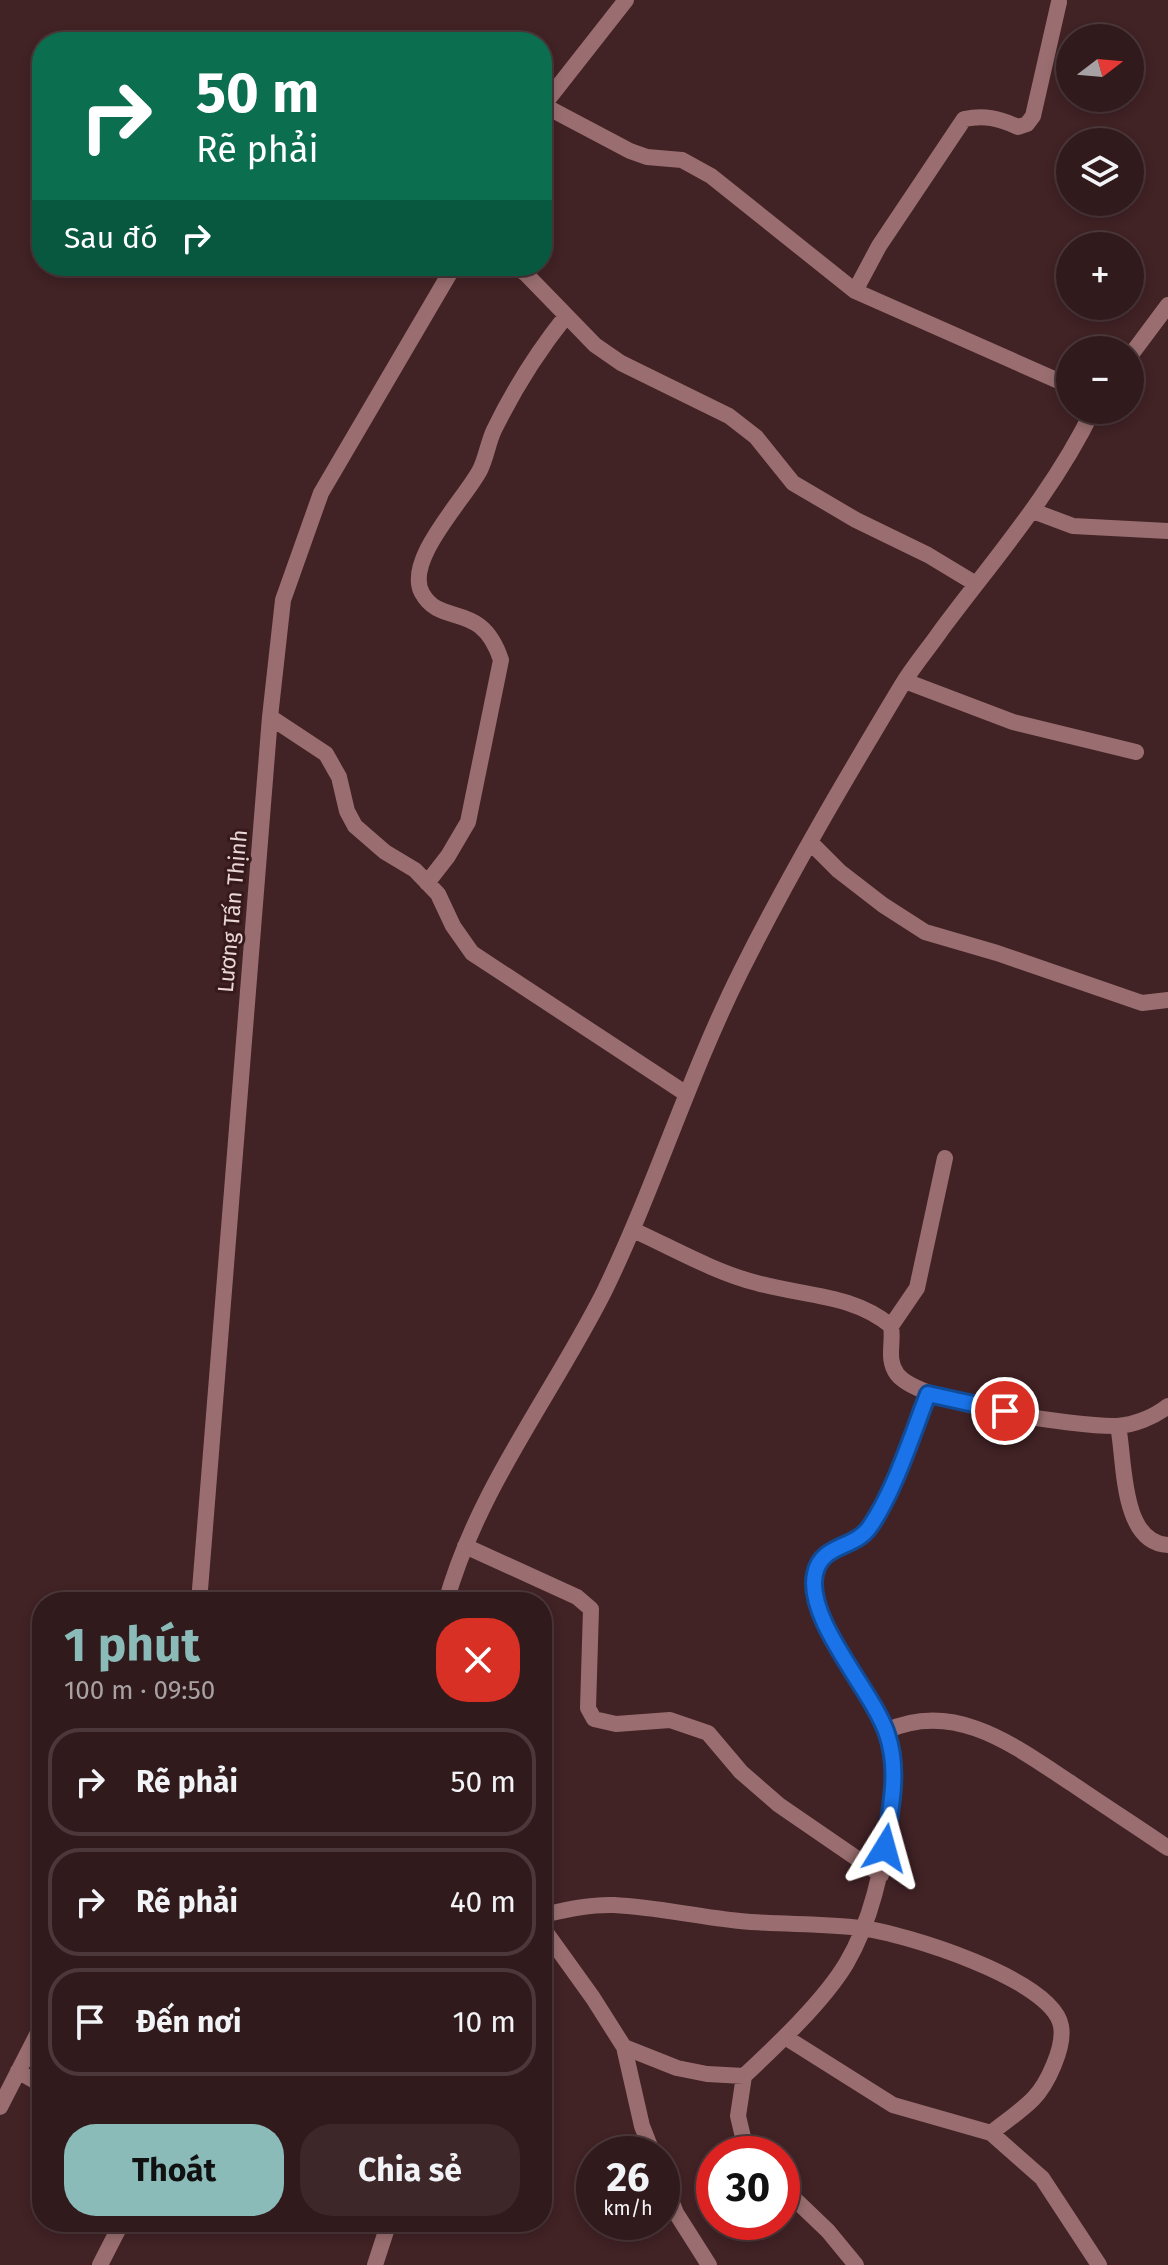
<!DOCTYPE html>
<html lang="vi">
<head>
<meta charset="utf-8">
<style>
	:root { --surface:#311a1c; --page:#3d2729; --text:#f1f3f6; --muted:#a8a1a3; --line:#4c383b; --accent:#8bbbb9 }
	body { margin:0; font-family:"Fira Sans",sans-serif; background:var(--page); color:var(--text); height:100vh; display:flex; flex-direction:column; font-size:30px; white-space:nowrap }
	* { box-sizing:border-box; margin:0 }
	p { font-size:26px; color:var(--muted) }
	.icon { flex:none; width:44px; height:44px; fill:none; stroke:currentColor; stroke-width:2; stroke-linecap:round; stroke-linejoin:round }
	.map { position:relative; flex:1; overflow:hidden }
	.details { position:absolute; left:32px; top:1592px; width:520px; height:640px; display:flex; flex-direction:column; background:var(--surface); border-radius:32px; box-shadow:0 4px 12px #0003,0 0 0 2px var(--line) }
	.details>* { flex:none }
	.top-card { position:absolute; left:32px; top:32px; width:520px; height:244px; border-radius:32px; box-shadow:0 4px 12px #0003,0 0 0 2px var(--line); background:#0b6e4f; color:#fff; overflow:hidden }
	.needle { width:52px; rotate:74deg }
	.controls { position:absolute; left:1056px; top:24px; display:grid; gap:16px }
	.controls a { display:grid; place-items:center; width:88px; height:88px; border-radius:50%; background:var(--surface); box-shadow:0 4px 12px #0003,0 0 0 2px var(--line); font-size:40px }
	.speed { position:absolute; left:576px; top:2136px; display:flex; gap:16px; font-size:40px; font-weight:700; text-align:center }
	.speed>* { display:grid; place-content:center; width:104px; height:104px; border-radius:50%; background:var(--surface); box-shadow:0 4px 12px #0003,0 0 0 2px var(--line); line-height:1 }
	.speed small { font-size:20px; font-weight:400 }
	.speed .limit { border:12px solid #d22; background:#fff; color:#111 }
	.pin { position:absolute; display:grid; place-items:center; width:68px; height:68px; color:#fff; margin:-34px; border:4px solid #fff; border-radius:50%; box-shadow:0 2px 8px #0007 }
	.me { position:absolute; width:88px; margin:-44px; rotate:8deg; stroke-linejoin:round; filter:drop-shadow(0 0 6px #0008) }
	.turn { display:flex; align-items:center; gap:28px; height:168px; padding:0 32px; font-size:36px }
	.turn .icon { width:104px; height:104px; stroke-width:2.5 }
	.turn b { display:block; font-size:56px; line-height:68px }
	.then { display:flex; align-items:center; height:76px; padding:0 32px; background:#0003; gap:16px; font-size:30px }
	.round { display:grid; place-items:center; flex:none; width:84px; height:84px; border-radius:32px; background:var(--page) }
	.summary { display:flex; align-items:center; justify-content:space-between; height:136px; padding:0 32px }
	h1 { font-size:48px; font-weight:700; line-height:60px; color:var(--accent) }
	.button { display:flex; gap:16px; margin-top:auto; padding:16px 32px }
	.button a { flex:1; height:92px; border-radius:32px; background:var(--accent); color:#111; font-size:32px; font-weight:700; line-height:92px; text-align:center }
	.button a+a { background:var(--page); color:var(--text) }
	ul { padding:0; list-style:none }
	li { display:flex; align-items:center; gap:24px; height:108px; margin:0 16px 12px; padding:0 16px; border:4px solid var(--line); border-radius:32px }
	li div { flex:1 }
	li b { display:block; font-size:30px }
	li em { font-style:normal }
	.map>svg:first-child { display:block }
</style>
</head>
<body>
<div class="map">
<svg width="1168" height="2265" viewBox="0 0 1168 2265">
	<rect width="100%" height="100%" fill="#412225"/>
	<g fill="none" stroke-linecap="round" stroke-linejoin="round">
		<path stroke="#9a6e70" stroke-width="16" d="M543 105 630 151 647 157 682 160 711 176 855 291 1070 386
			M542 107 626 0
			M514 266 525 273 595 345 621 363 729 416 756 437 793 483 856 520 928 555 976 584
			M855 291 879 246 964 119C984 115 999 118 1018 127L1027 124 1033 116 1059 2
			M1130 356 1168 305
			M1033 511 1073 526 1168 531
			M905 681 1013 722 1136 752
			M270 717 326 754 339 777 347 811 355 826 385 852 415 870 438 894 453 926 472 953 685 1093
			M811 843 839 871 883 905 925 932 997 953 1142 1003 1168 1000
			M427 883 448 856 468 822 501 660C481 599 441 628 422 593 404 560 465 499 480 470 486 458 488 443 494 430 514 389 538 351 566 316
			M633 1230C673 1248 714 1272 757 1283 803 1296 853 1294 891 1326 894 1343 886 1359 897 1374 919 1404 1077 1427 1117 1426 1134 1425 1154 1417 1168 1406
			M891 1326 917 1288 945 1158
			M1118 1426C1125 1458 1120 1543 1168 1545
			M465 1546 577 1597 591 1609 588 1708 594 1719 616 1724 670 1720 708 1733 741 1772 779 1805 881 1875
			M199 1602 270 717 283 600 321 493 454 266
			M446 1602C477 1490 552 1395 604 1292 655 1187 689 1075 741 971 790 873 846 778 902 685 914 665 929 648 942 629 995 558 1054 491 1093 410
			M886 1731C955 1699 1016 1747 1071 1783 1103 1805 1136 1826 1168 1848
			M542 1915C565 1910 590 1904 614 1905 656 1907 698 1917 740 1921 780 1925 821 1923 861 1928 903 1933 1053 1979 1061 2026 1065 2047 1047 2085 1033 2099 1021 2111 1005 2122 991 2133
			M542 1927 593 1998 624 2047 677 2068 707 2074 744 2076C776 2046 823 2002 846 1964 872 1920 882 1869 889 1819 893 1789 899 1760 886 1730 868 1689 814 1628 814 1584 813 1545 847 1552 865 1532 890 1505 914 1430 928 1394
			M785 2037 893 2105 991 2133 1042 2178 1099 2265
			M624 2047 642 2126 653 2154
			M18 2071 42 2085
			M744 2076 738 2116 747 2154
			M0 2107 42 2025
			M662 2178 676 2213 709 2265
			M782 2187 828 2231 856 2265
			M100 2265 122 2222
			M375 2265 389 2222"/>
	</g>
	<g fill="none" stroke-linecap="round" stroke-linejoin="round">
		<g stroke="#114b97" stroke-width="20">
			<path id="route" d="M885 1848C890 1809 900 1772 887 1734 873 1691 805 1620 815 1574 821 1544 854 1549 869 1528 894 1493 912 1435 928 1394L1005 1411"/>
		</g>
		<use href="#route" stroke="#1a73e8" stroke-width="14"/>
	</g>
	<g text-anchor="middle" stroke-width="6" stroke-linejoin="round" paint-order="stroke">
		<g font-size="22" fill="#ebd6d7" stroke="#36191b">
			<text transform="translate(232 911) rotate(-85)" y="8">Lương Tấn Thịnh</text>
		</g>
	</g>
</svg>
<div class="controls">
<a><svg class="needle" viewBox="-14 -14 28 28"><path d="M0-13l5 13h-10z" fill="#e53935"/><path d="M0 13l5-13h-10z" fill="#a8a1a3"/></svg></a>
<a><svg class="icon" aria-label="layers" viewBox="0 0 24 24"><path d="M12 4l9 5-9 5-9-5zM3 14l9 5 9-5"/></svg></a>
<a>+</a>
<a>−</a>
</div>
<div class="speed"><div>26<small>km/h</small></div><div class="limit">30</div></div>
<div class="pin" style="left:1005px;top:1411px;background:#d93025"><svg class="icon" aria-label="arrive" viewBox="0 0 24 24"><path d="M6 21V4h12l-3 4 3 4H6"/></svg></div>
<svg class="me" style="left:885px;top:1848px" viewBox="-20 -20 40 40"><path d="M0-17L14 15 0 8-14 15z" fill="#1a73e8" stroke="#fff" stroke-width="4"/></svg>
<div class="top-card">
<div class="turn"><svg class="icon" aria-label="right" viewBox="0 0 24 24"><path d="M7 20v-9h11M14 6l5 5-5 5"/></svg><div><b>50 m</b>Rẽ phải</div></div>
<div class="then">Sau đó<svg class="icon" aria-label="right" viewBox="0 0 24 24"><path d="M7 20v-9h11M14 6l5 5-5 5"/></svg></div>
</div>
<section class="details">
<div class="summary"><div><h1>1 phút</h1><p>100 m · 09:50</p></div><a class="round" style="background:#d93025;color:#fff"><svg class="icon" aria-label="close" viewBox="0 0 24 24"><path d="M6 6l12 12M18 6L6 18"/></svg></a></div>
<ul>
<li><svg class="icon" aria-label="right" viewBox="0 0 24 24"><path d="M7 20v-9h11M14 6l5 5-5 5"/></svg><div><b>Rẽ phải</b></div><em>50 m</em></li>
<li><svg class="icon" aria-label="right" viewBox="0 0 24 24"><path d="M7 20v-9h11M14 6l5 5-5 5"/></svg><div><b>Rẽ phải</b></div><em>40 m</em></li>
<li><svg class="icon" aria-label="arrive" viewBox="0 0 24 24"><path d="M6 21V4h12l-3 4 3 4H6"/></svg><div><b>Đến nơi</b></div><em>10 m</em></li>
</ul>
<div class="button"><a>Thoát</a><a>Chia sẻ</a></div>
</section>
</div>
</body>
</html>
